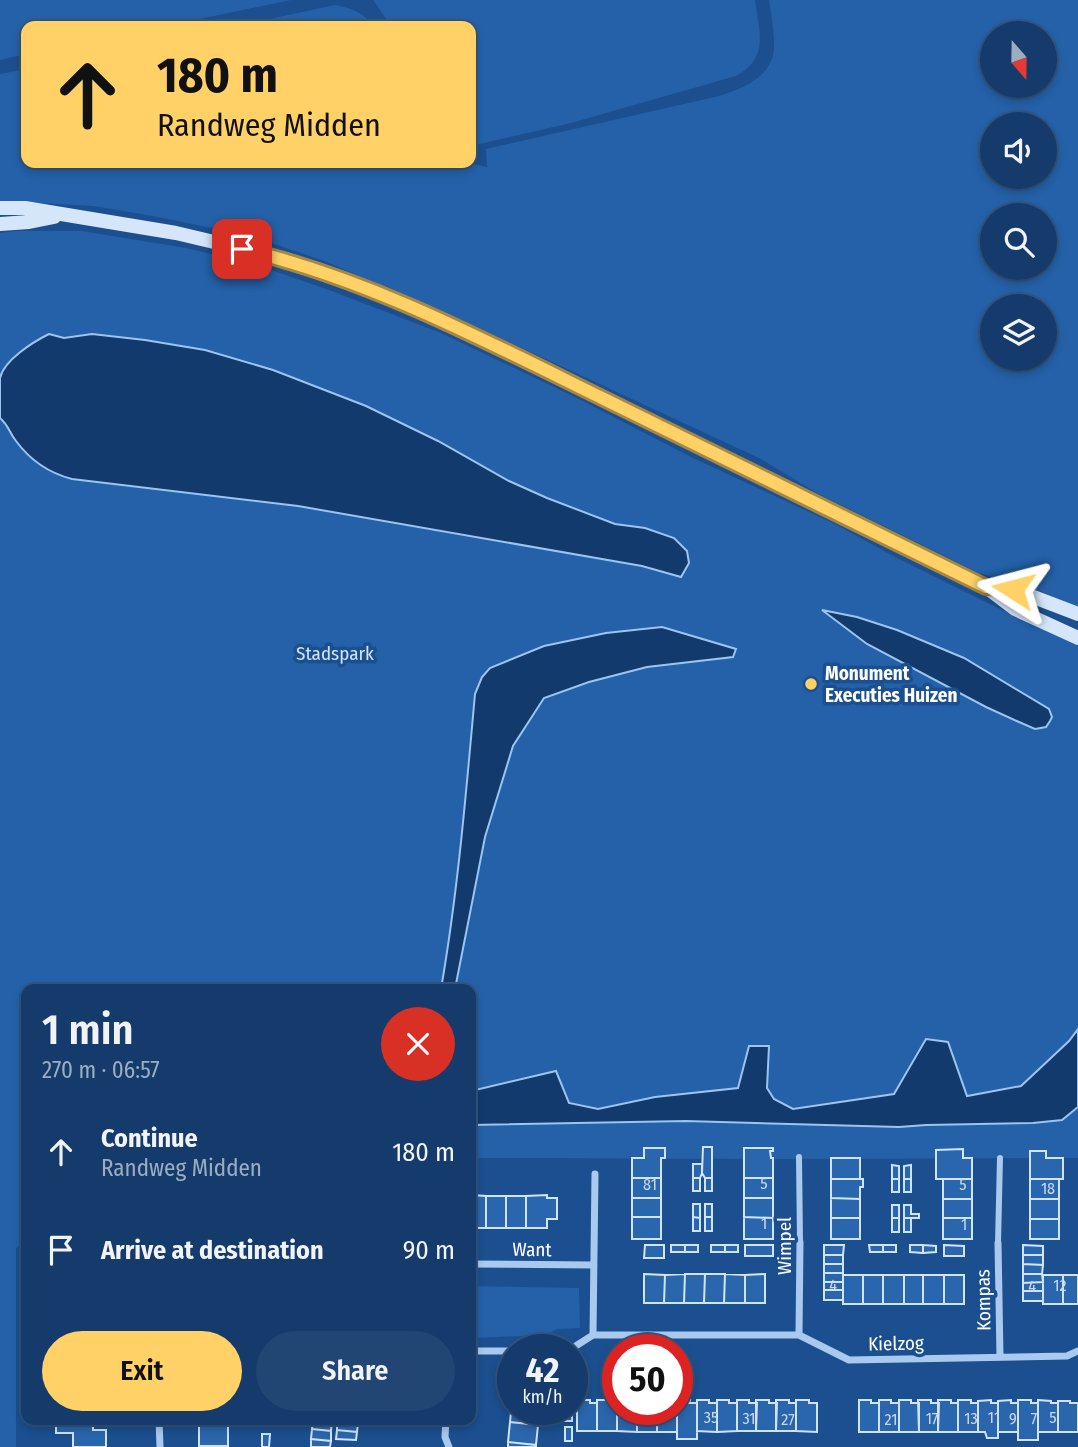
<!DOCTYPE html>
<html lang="en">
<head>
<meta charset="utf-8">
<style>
	:root { --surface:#143b6b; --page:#214673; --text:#f1f3f6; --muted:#9dadc1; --line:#33557e; --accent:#ffd166 }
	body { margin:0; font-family:"Fira Sans Condensed",sans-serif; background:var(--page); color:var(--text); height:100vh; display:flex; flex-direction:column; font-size:26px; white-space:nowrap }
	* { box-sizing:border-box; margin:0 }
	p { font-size:23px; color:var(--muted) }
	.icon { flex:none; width:38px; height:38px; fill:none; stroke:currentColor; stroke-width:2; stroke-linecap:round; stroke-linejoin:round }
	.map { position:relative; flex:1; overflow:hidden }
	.side { position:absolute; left:21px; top:984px; width:455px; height:441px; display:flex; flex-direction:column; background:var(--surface); border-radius:14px; box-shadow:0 4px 10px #0003,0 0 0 2px var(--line) }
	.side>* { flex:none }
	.hud { position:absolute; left:21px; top:21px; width:455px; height:147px; border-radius:14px; box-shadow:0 4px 10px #0003,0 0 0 2px var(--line); background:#ffd166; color:#111; overflow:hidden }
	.needle { width:46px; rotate:160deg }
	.fabs { position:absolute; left:980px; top:21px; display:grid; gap:14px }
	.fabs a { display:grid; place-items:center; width:77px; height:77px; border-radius:50%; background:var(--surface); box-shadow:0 4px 10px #0003,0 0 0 2px var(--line); font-size:35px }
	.speed { position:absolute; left:497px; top:1334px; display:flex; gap:14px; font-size:35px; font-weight:700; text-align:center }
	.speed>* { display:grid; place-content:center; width:91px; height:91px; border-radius:50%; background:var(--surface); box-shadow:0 4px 10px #0003,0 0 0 2px var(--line); line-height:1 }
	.speed small { font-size:18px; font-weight:400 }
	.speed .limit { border:10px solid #d22; background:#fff; color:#111 }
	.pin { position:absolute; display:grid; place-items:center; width:60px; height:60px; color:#fff; margin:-30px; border-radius:14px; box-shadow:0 4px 10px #0006 }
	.me { position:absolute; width:77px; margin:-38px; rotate:279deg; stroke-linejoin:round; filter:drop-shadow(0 0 5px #0008) }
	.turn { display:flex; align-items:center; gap:24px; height:147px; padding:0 21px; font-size:32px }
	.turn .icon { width:91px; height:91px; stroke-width:2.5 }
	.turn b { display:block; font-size:49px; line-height:60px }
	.round { display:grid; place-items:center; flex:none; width:74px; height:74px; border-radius:37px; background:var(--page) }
	.summary { display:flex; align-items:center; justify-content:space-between; height:119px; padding:0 21px }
	h1 { font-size:42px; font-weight:600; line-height:52px }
	.cta { display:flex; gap:14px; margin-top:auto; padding:14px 21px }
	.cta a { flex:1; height:80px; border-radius:42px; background:var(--accent); color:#111; font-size:28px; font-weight:600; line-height:80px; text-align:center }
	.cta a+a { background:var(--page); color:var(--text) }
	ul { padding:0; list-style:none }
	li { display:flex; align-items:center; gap:21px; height:98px; padding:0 21px }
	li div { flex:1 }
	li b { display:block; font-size:26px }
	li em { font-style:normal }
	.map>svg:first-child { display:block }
</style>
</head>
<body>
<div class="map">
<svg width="1078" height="1447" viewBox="0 0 1078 1447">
	<rect width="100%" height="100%" fill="#1b4f8f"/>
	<path fill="#2461a8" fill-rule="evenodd" d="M0 0H291L167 26H26V54L0 60Z
		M373 0H755C759 32 770 57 736 76L571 123 471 146V26H391Z
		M769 0H1078V608L1040 591 979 573 817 493 759 458 470 324 327 262 251 236 158 217 94 206 0 201V74L26 69V163H470L487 167 486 149 719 96C744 88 775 76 774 44 774 30 771 14 769 0ZM992 33H1045V86H992ZM992 124H1045V177H992ZM992 215H1045V268H992ZM992 306H1045V359H992Z
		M335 5C352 8 363 13 375 26H237Z
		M16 231H82L186 248 254 264 329 290 441 333 577 398 693 458 837 525 893 556 996 607 1078 644V1158L790 1159 471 1158V989H26V1240L16 1248V1447H0V233Z
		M471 1286 579 1288 580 1328 557 1329 547 1335 471 1338Z"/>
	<path fill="#123a6d" stroke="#9cc4f0" stroke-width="2" d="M49 334 64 338 92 334 145 340 205 350 273 370 366 406 438 441 509 481 547 498 615 524 645 528 674 538 687 551 689 563 681 577 642 566 298 506 72 479C49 473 30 460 16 441 9 432 9 426 0 418 0 407 0 389 0 378 4 360 33 342 49 334Z
		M822 610 857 617 897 630 964 658 1049 709 1052 717 1050 721 1046 727 1035 729 1019 722 986 707 867 644Z
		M662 627 736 649 733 657 647 667 589 682 544 698 513 746 485 837 455 989H441C458 891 466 793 475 694L482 677 490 668 544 646 606 633Z
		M1078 1029V1107L1062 1120 1033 1123 926 1125 899 1127 686 1121 471 1125V1091L556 1071 569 1103 598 1109 655 1097 738 1088 749 1046H769L767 1088 774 1099 793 1109 894 1094 926 1039 948 1042 967 1096 1021 1086 1069 1041Z"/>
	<path fill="#2a66ad" stroke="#cfe3fa" stroke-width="2" d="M703 1147H712V1178H705L702 1173Z
		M644 1148H665V1158H661V1178H632V1158H644Z
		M744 1148H773V1151H770L771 1158H773V1178H744Z
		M963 1149V1158H972V1179H936V1150Z
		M1030 1151H1046V1158H1063V1179H1030Z
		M831 1158H860V1179H831Z
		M693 1164H702V1173L700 1178H693Z
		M892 1165 899 1166V1179H892Z
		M911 1165V1179H904V1166Z
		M632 1178H661V1198H632Z
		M693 1178H700V1191H693Z
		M705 1178H712V1191H705Z
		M744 1178H773V1198H744Z
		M831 1179H863V1187H860V1199L831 1198Z
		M892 1179H899V1192H892Z
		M904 1179H911V1192H904Z
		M943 1179H972V1199H943Z
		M1030 1179H1059V1199H1030Z
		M471 1195 486 1196V1228H471Z
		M547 1195V1198H557V1219H547V1228H526V1196Z
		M486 1196H506V1228H486Z
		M506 1196H526V1228H506Z
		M632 1198H661V1217H632Z
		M744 1198H773V1218L744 1217Z
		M831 1198 860 1199V1218H831Z
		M943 1199H972V1218H943Z
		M1030 1199H1059V1219H1030Z
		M693 1204H700V1218L693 1217Z
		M705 1204H712V1217H705Z
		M892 1205H899V1218H892Z
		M904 1205H911V1214H919V1218H904Z
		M632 1217H661V1239H632Z
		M693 1217 700 1218V1231H693Z
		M705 1217H712V1231H705Z
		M744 1217 773 1218V1239H744Z
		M831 1218H860V1239H831Z
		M892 1218H899V1232H892Z
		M904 1218H911V1232H904Z
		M943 1218H972V1239H943Z
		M1030 1219H1059V1239H1030Z
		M645 1245H664V1258H644Z
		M671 1245H685V1252H671Z
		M685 1245H698V1252H685Z
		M711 1245H725V1252H711Z
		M725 1245H738V1252H725Z
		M745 1245H773V1256H745Z
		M824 1245H844L843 1255H824Z
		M869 1245H883V1252H870Z
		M883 1245H896V1252H883Z
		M910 1245H923V1253L910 1252Z
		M923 1245 936 1246V1252L923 1253Z
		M944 1245 964 1246V1256H944Z
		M1023 1245 1043 1246V1255H1023Z
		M824 1255H843V1264H824Z
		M1023 1255H1043V1265L1023 1264Z
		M824 1264H843V1273H824Z
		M1023 1264 1043 1265 1042 1274H1023Z
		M824 1273H843V1282H824Z
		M644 1274 665 1275 664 1303H644Z
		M685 1274 684 1303H664L665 1275Z
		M685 1274H705L704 1303H684Z
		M705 1274H725L724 1303H704Z
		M725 1274 745 1275V1303H724Z
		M765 1274V1303H745V1275Z
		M1023 1274H1042L1043 1282 1023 1283Z
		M843 1275H863V1304H843Z
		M863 1275H883V1304H863Z
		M883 1275H904V1304H883Z
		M904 1275H923V1304H904Z
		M923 1275H944V1304H923Z
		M944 1275H964V1304H944Z
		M1043 1275H1063V1304H1043Z
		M1063 1275H1078V1304H1063Z
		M824 1282H843V1290H824Z
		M1043 1282V1291H1023V1283Z
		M824 1290H843V1300H824Z
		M1023 1291H1043V1301H1023Z
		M577 1400H590V1403H597V1431H577Z
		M597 1400H610V1403H617V1431H597Z
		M617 1400H618V1409H637V1432L617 1431Z
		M677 1400H690L689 1403H697V1439H677Z
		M697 1400H709V1403H717V1432L697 1431Z
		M717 1400H729V1403H737V1431L717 1432Z
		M737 1400H749V1403H757L756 1431H737Z
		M756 1400H769V1403H777L776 1431H756Z
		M776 1400H789V1403H796V1431H776Z
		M796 1400H809V1403H817V1432L796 1431Z
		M859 1400H871V1403H879V1432H859Z
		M879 1400H891V1403H899V1432H879Z
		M899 1400H911V1403H919V1432H899Z
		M918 1400H931V1403H939L938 1432H919Z
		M938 1400H951V1403H958V1432H938Z
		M958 1400H971V1403H978V1432H958Z
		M991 1400V1403H998V1438H987L985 1432H978V1401Z
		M1011 1400V1403H1018V1432H998V1401Z
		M1018 1400H1031V1403H1038V1440H1018Z
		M1038 1400 1051 1401V1403H1058V1432H1038Z
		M1058 1401H1070V1403H1078V1432H1058Z
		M512 1402 513 1409H539L538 1425 510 1422Z
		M565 1409H572V1421H565Z
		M637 1409H657V1432H637Z
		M657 1409H677V1432H657Z
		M199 1419H237V1426H199Z
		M376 1419H403L402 1426 376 1423Z
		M70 1420H93V1430H106V1447H73V1433H56V1421Z
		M313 1420 332 1421 331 1431 312 1429Z
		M337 1421 358 1423 357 1432 337 1430Z
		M510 1422 538 1425 536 1445 508 1442Z
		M199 1426H228V1446H199Z
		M565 1427H572V1441H565Z
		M312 1429 331 1431V1441L311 1439Z
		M337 1430 357 1432 356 1440 336 1439Z
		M262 1434H270L269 1447H262Z
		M311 1439 331 1441 330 1447H311Z
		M508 1442 536 1445V1447H508Z"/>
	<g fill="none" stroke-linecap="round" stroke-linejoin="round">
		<path stroke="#a9c9ee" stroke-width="6" d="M799 1157 800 1242
			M998 1243 1000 1158"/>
		<path stroke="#a9c9ee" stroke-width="7" d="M998 1243 1000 1356
			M471 1264 594 1265
			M593 1335H799L849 1360 1067 1356 1078 1351
			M593 1335 595 1174
			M799 1335 800 1242
			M571 1349 593 1335
			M471 1355 475 1351H513
			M159 1419 160 1447
			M446 1419 445 1437 449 1447"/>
		<path stroke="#d6e6fa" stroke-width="14" d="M0 208H25L176 233 286 259 385 296 506 350 986 587 1015 609 1078 638
			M0 224 29 222 54 217
			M988 587 1013 589 1078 614"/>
	</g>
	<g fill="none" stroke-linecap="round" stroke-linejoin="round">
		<g stroke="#a68842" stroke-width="18">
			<path id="route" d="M242 249C369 279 486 341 602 398 730 461 858 524 986 587L1013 589"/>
		</g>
		<use href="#route" stroke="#ffd166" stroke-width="12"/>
	</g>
	<circle fill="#ffd166" stroke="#1b4f8f" stroke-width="2.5" cx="811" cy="684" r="7"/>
	<g text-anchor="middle" stroke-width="7" stroke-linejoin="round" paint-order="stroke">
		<g font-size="16" fill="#cad9ea">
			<text x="764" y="1189">5</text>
			<text x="650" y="1190">81</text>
			<text x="963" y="1190">5</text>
			<text x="1048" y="1194">18</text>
			<text x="764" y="1229">1</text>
			<text x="964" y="1230">1</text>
			<text x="833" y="1291">4</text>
			<text x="1060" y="1291">12</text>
			<text x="1032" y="1292">4</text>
			<text x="711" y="1423">35</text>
			<text x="994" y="1423">11</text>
			<text x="1053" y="1423">5</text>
			<text x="749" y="1424">31</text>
			<text x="932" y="1424">17</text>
			<text x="971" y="1424">13</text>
			<text x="1013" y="1424">9</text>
			<text x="1034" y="1424">7</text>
			<text x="788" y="1425">27</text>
			<text x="891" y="1425">21</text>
		</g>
		<g font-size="19" fill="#cfe3fa" stroke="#1b4f8f">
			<text x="335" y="660">Stadspark</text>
		</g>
		<g font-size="19" font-weight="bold" fill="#fff" stroke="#1b4f8f" text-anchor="start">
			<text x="825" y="680">Monument<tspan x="825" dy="22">Executies Huizen</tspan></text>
		</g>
		<g font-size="19" fill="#fff" stroke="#1b4f8f">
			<text transform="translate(784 1246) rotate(-90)" y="7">Wimpel</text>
			<text transform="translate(532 1249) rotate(1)" y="7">Want</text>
			<text transform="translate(983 1300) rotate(-91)" y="7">Kompas</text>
			<text transform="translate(896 1343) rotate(-1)" y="7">Kielzog</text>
		</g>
	</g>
</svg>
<div class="fabs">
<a><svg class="needle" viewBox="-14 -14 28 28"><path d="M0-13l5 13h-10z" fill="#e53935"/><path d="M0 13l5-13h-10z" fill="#9dadc1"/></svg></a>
<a><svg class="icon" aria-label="sound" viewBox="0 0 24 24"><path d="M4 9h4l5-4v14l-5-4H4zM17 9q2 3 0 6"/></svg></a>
<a><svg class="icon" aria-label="search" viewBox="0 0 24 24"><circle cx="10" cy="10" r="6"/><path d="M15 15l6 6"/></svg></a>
<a><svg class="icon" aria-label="layers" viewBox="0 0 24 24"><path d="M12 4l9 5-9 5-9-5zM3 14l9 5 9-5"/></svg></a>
</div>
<div class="speed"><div>42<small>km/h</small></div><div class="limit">50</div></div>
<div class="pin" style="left:242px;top:249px;background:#d93025"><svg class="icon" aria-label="arrive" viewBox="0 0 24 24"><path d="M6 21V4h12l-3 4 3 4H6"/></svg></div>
<svg class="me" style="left:1013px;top:589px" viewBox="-20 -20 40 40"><path d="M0-17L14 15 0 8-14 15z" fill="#ffd166" stroke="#fff" stroke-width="4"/></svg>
<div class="hud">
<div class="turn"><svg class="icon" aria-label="ahead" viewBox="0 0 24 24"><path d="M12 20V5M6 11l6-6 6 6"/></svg><div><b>180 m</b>Randweg Midden</div></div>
</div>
<section class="side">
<div class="summary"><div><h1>1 min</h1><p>270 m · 06:57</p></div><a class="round" style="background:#d93025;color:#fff"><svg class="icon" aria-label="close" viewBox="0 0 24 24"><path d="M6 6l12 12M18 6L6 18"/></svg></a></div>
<ul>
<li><svg class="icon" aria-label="ahead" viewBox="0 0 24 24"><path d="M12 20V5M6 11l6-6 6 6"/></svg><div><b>Continue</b><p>Randweg Midden</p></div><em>180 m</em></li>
<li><svg class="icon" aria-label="arrive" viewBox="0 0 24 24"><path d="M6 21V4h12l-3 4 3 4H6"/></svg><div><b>Arrive at destination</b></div><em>90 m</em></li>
</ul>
<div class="cta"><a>Exit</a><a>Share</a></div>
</section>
</div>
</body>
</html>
